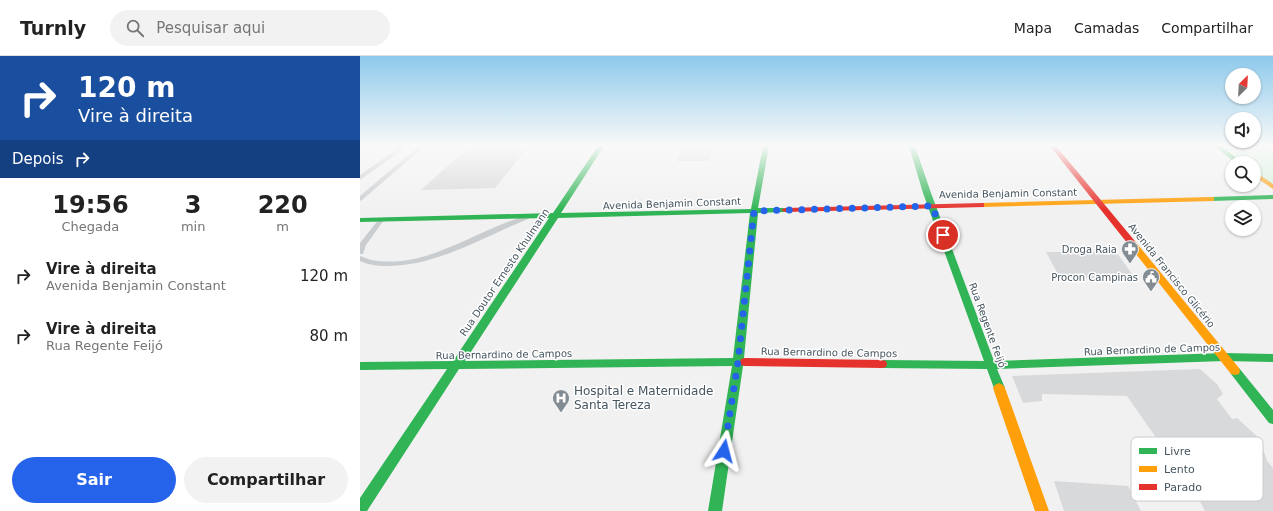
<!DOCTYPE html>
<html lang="pt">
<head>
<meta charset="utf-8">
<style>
	:root { --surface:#fff; --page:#f2f2f2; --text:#222; --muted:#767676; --line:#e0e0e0; --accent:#2563eb }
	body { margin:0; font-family:"DejaVu Sans",sans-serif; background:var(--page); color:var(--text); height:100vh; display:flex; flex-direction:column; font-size:15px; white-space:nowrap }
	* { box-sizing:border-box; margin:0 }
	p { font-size:13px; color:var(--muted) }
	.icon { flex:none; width:22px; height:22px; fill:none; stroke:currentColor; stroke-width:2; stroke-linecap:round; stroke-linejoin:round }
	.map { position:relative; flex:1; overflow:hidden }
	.drawer { display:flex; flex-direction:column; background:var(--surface); width:360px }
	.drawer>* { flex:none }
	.guide { background:#1a4fa0; color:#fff; overflow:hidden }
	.needle { width:26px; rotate:24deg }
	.tools { position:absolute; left:865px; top:12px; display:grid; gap:8px }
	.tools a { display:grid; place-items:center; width:36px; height:36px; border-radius:50%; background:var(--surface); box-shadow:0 1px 3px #0004; font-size:20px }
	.pin { position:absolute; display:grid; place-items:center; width:34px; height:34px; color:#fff; margin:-17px; border:2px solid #fff; border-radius:50%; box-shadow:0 1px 4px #0007 }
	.me { position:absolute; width:44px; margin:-22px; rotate:9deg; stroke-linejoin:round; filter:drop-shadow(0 0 3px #0008) }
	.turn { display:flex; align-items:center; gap:14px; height:84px; padding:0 12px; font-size:18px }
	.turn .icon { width:52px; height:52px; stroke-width:2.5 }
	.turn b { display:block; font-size:28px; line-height:34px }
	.then { display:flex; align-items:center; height:38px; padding:0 12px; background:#0003; gap:8px; font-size:15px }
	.eta { display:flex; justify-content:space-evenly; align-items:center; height:68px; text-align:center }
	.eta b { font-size:24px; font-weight:700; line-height:28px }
	.action { display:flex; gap:8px; margin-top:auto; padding:8px 12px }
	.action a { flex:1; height:46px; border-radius:24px; background:var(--accent); color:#fff; font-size:16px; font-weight:700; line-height:46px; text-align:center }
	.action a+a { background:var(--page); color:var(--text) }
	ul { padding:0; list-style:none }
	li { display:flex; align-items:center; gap:12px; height:60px; padding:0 12px }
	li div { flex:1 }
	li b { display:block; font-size:15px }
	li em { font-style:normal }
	header { display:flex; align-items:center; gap:24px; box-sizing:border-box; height:56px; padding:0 20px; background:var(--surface); border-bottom:1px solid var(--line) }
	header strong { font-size:19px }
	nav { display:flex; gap:22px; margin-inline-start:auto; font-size:14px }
	.search { width:280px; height:36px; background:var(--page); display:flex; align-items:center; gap:10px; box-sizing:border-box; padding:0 14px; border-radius:22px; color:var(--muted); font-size:15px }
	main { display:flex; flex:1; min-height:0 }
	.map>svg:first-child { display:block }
</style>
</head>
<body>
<header>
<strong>Turnly</strong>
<div class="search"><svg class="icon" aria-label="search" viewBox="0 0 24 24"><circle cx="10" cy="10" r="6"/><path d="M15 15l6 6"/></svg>Pesquisar aqui</div>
<nav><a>Mapa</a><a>Camadas</a><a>Compartilhar</a></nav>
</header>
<main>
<section class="drawer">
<div class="guide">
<div class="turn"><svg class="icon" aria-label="right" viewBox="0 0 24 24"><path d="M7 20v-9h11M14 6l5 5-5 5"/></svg><div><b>120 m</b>Vire à direita</div></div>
<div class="then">Depois<svg class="icon" aria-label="right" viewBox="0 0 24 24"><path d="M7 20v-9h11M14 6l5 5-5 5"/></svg></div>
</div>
<div class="eta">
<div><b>19:56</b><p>Chegada</p></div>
<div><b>3</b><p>min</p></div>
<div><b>220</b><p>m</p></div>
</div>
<ul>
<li><svg class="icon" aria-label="right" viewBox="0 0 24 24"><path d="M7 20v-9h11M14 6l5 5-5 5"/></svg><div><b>Vire à direita</b><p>Avenida Benjamin Constant</p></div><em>120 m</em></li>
<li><svg class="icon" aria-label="right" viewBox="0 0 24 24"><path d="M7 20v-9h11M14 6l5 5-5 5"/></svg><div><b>Vire à direita</b><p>Rua Regente Feijó</p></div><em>80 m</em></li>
</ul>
<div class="action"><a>Sair</a><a>Compartilhar</a></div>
</section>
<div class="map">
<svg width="913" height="455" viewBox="0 0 913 455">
	<rect width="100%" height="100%" fill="#f1f1f1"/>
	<path fill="#d4f2dd" d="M858 90H913V132L894 116V107H882Z"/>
	<path fill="#d8d9db" d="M110 90H169L135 132 61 134Z
		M323 90H354L349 105H316Z
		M686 196H756L776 223 700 222Z
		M840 313 857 328 863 338 857 343 872 363 877 362 900 383 907 405 913 412V455H845L818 403H811L767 340 682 338V345L663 347 652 320Z
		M694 425 768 430 781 455H704Z"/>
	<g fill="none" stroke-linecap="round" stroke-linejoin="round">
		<path fill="#cacdd0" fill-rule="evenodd" d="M41 90H48L0 124V119Z
			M59 90H65L2 144 0 145V140Z
			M166 160 169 162 168 163C123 181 77 210 27 210 18 210 8 209 0 205V200C4 201 7 203 11 204 68 214 114 174 166 160Z
			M21 162 24 164 6 189 3 198H0V187L19 163Z"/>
		<path fill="#30b455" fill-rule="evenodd" d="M238 90H244L201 157 391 153 403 90H409L398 152H425L429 154 425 156 398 157 384 302 389 303 390 306 389 309 383 310 362 455H348L372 310 99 313 7 455H0V442L87 313 0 314V306L93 305 189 162 0 166V162L193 157ZM390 157 373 302 105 305 198 162Z
			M549 90H555L571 137 634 305 864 297 913 298V306L864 305 637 313 645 332 643 335 639 337 635 335 627 313 522 312 518 311 517 308 518 305 522 304 624 305 563 137Z
			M854 90H861L883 107H876Z
			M913 139V143L851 145 847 143 851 141Z
			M875 311 879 312 913 354V368L909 367 871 318 870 315 871 312Z"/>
		<path fill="#ff9f0a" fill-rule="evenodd" d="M894 115 913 128V133L894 120Z
			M851 141H854V145L621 151 617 149 621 147Z
			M768 184H774L879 312 880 315 879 318 875 319 871 318 768 188 767 186Z
			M639 327 643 329 645 332 689 455H675L633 332 635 329Z"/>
		<path fill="#e5322d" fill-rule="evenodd" d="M690 90H696L774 184 775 186 774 188H768Z
			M621 147H624V151L425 156 421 154 425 152Z
			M385 302 522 304 526 305 527 308 526 311 522 312 385 310 381 309 380 306 381 303Z"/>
	</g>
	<linearGradient id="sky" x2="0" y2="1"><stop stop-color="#8dc9ec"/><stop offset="0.58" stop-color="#f9f9f9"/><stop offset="1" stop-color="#f9f9f9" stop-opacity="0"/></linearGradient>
	<rect width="913" height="154" fill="url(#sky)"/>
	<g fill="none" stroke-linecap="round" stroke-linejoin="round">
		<path stroke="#2563eb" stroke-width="7" stroke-dasharray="0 12.6" d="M364 395 378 306 394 155 572 150 583 179"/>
	</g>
	<defs>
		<g id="pharmacy-pin" transform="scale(0.9)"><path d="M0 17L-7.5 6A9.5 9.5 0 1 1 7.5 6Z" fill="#828c92" stroke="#fff"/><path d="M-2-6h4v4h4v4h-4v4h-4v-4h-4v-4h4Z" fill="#fff"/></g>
		<g id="civic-pin" transform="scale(0.9)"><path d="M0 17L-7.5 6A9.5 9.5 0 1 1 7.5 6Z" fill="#828c92" stroke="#fff"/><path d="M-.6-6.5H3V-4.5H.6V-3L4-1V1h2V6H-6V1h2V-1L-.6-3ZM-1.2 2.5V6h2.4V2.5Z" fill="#fff"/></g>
		<g id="hospital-pin" transform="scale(0.9)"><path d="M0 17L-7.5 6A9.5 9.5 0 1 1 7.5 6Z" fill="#828c92" stroke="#fff"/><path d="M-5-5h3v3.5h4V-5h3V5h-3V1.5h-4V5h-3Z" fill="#fff"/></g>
	</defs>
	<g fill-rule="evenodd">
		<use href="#pharmacy-pin" x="770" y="193"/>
		<use href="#civic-pin" x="791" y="221"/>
		<use href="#hospital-pin" x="201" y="342"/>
	</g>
	<g text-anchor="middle" stroke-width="3" stroke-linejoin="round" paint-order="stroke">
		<g font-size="10" fill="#46555f" stroke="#fff">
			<text transform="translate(648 137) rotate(-1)" y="4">Avenida Benjamin Constant</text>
			<text transform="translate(312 147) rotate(-2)" y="4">Avenida Benjamin Constant</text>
			<text transform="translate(144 216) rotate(-56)" y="4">Rua Doutor Ernesto Khulmann</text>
			<text transform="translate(812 219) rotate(51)" y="4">Avenida Francisco Glicério</text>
			<text transform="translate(628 269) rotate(70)" y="4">Rua Regente Feijó</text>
			<text transform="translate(792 293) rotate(-2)" y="4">Rua Bernardino de Campos</text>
			<text transform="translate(469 296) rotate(1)" y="4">Rua Bernardino de Campos</text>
			<text transform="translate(144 298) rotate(-1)" y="4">Rua Bernardino de Campos</text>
		</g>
		<g font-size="10" fill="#46555f" stroke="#fff" text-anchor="end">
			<text x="757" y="197">Droga Raia</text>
			<text x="778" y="225">Procon Campinas</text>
		</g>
		<g font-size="12" fill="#46555f" stroke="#fff" text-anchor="start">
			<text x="214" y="339">Hospital e Maternidade<tspan x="214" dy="14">Santa Tereza</tspan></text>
		</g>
	</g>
	<rect x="771" y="381" width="132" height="64" rx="6" fill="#fff" stroke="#c8cccf" stroke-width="1"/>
	<rect x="779" y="392" width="18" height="6" fill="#30b455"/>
	<rect x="779" y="410" width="18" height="6" fill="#ff9f0a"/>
	<rect x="779" y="428" width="18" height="6" fill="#e5322d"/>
	<g font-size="11" fill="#46555f">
		<text x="804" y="399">Livre</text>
		<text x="804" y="417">Lento</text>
		<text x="804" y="435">Parado</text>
	</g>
</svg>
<div class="tools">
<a><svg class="needle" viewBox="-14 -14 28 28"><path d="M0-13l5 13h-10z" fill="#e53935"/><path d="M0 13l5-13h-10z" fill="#767676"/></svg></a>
<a><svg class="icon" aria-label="sound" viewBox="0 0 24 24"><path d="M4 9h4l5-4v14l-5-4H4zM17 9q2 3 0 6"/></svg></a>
<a><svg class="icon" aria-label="search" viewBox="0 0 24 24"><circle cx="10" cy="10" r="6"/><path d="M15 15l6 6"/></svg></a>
<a><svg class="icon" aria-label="layers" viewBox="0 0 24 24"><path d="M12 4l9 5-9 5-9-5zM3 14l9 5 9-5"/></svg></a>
</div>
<div class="pin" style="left:583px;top:179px;background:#d93025"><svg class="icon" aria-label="arrive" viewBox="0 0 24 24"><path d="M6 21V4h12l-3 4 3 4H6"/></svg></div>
<svg class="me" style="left:364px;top:395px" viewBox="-20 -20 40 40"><path d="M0-17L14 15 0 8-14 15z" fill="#2563eb" stroke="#fff" stroke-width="4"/></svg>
</div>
</main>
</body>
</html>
